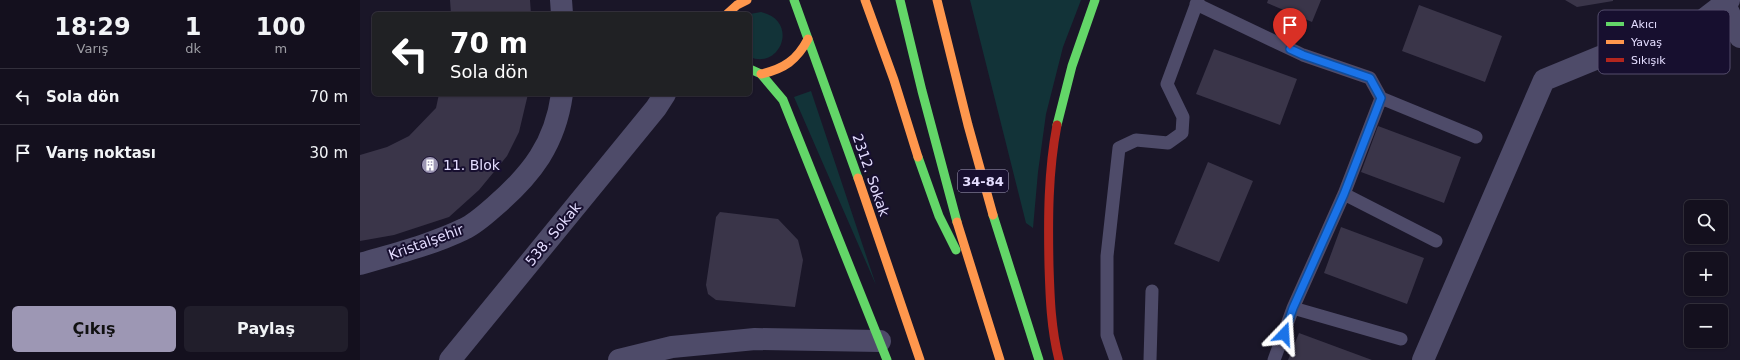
<!DOCTYPE html>
<html lang="tr">
<head>
<meta charset="utf-8">
<style>
	:root { --surface:#14101e; --page:#211e2b; --text:#f1f3f6; --muted:#9d9da4; --line:#33303c; --accent:#9d97b4 }
	body { margin:0; font-family:"DejaVu Sans",sans-serif; background:var(--page); color:var(--text); height:100vh; display:flex; flex-direction:column; font-size:15px; white-space:nowrap }
	* { box-sizing:border-box; margin:0 }
	p { font-size:13px; color:var(--muted) }
	.icon { flex:none; width:22px; height:22px; fill:none; stroke:currentColor; stroke-width:2; stroke-linecap:round; stroke-linejoin:round }
	.map { position:relative; flex:1; overflow:hidden }
	.panel { display:flex; flex-direction:column; background:var(--surface); width:360px }
	.panel>* { flex:none }
	.guide { position:absolute; left:12px; top:12px; width:380px; height:84px; border-radius:6px; box-shadow:0 1px 3px #0004,0 0 0 1px var(--line); background:#202124; color:#fff; overflow:hidden }
	.fabs { position:absolute; left:1324px; top:200px; display:grid; gap:8px }
	.fabs a { display:grid; place-items:center; width:44px; height:44px; border-radius:6px; background:var(--surface); box-shadow:0 1px 3px #0004,0 0 0 1px var(--line); font-size:20px }
	.pin { position:absolute; display:grid; place-items:center; width:34px; height:34px; color:#fff; margin:-41px -17px; border-radius:50% 50% 50% 0; rotate:-45deg; box-shadow:0 0 4px #0007 }
	.pin .icon { rotate:45deg }
	.me { position:absolute; width:44px; margin:-22px; rotate:20deg; stroke-linejoin:round; filter:drop-shadow(0 0 3px #0008) }
	.turn { display:flex; align-items:center; gap:14px; height:84px; padding:0 12px; font-size:18px }
	.turn .icon { width:52px; height:52px; stroke-width:2.5 }
	.turn b { display:block; font-size:28px; line-height:34px }
	.eta { display:flex; justify-content:space-evenly; align-items:center; height:68px; text-align:center }
	.eta b { font-size:24px; font-weight:700; line-height:28px }
	.cta { display:flex; gap:8px; margin-top:auto; padding:8px 12px }
	.cta a { flex:1; height:46px; border-radius:6px; background:var(--accent); color:#111; font-size:16px; font-weight:700; line-height:46px; text-align:center }
	.cta a+a { background:var(--page); color:var(--text) }
	ul { padding:0; list-style:none }
	li { display:flex; align-items:center; gap:12px; height:56px; padding:0 12px; border-top:1px solid var(--line) }
	li div { flex:1 }
	li b { display:block; font-size:15px }
	li em { font-style:normal }
	main { display:flex; flex:1; min-height:0 }
	.map>svg:first-child { display:block }
</style>
</head>
<body>
<main>
<section class="panel">
<div class="eta">
<div><b>18:29</b><p>Varış</p></div>
<div><b>1</b><p>dk</p></div>
<div><b>100</b><p>m</p></div>
</div>
<ul>
<li><svg class="icon" aria-label="left" viewBox="0 0 24 24"><path d="M17 20v-9H6M10 6l-5 5 5 5"/></svg><div><b>Sola dön</b></div><em>70 m</em></li>
<li><svg class="icon" aria-label="arrive" viewBox="0 0 24 24"><path d="M6 21V4h12l-3 4 3 4H6"/></svg><div><b>Varış noktası</b></div><em>30 m</em></li>
</ul>
<div class="cta"><a>Çıkış</a><a>Paylaş</a></div>
</section>
<div class="map">
<svg width="1380" height="360" viewBox="0 0 1380 360">
	<rect width="100%" height="100%" fill="#1a1628"/>
	<path fill="#123338" d="M610 0H721L703 47 686 114 678 172 673 228 666 223Z
		M401 12C440 21 420 70 390 57V14Z
		M451 91 516 285 434 97Z"/>
	<path fill="#3a3549" d="M90 0H170L171 14H91Z
		M908 0H961L952 22 907 3Z
		M1205 0H1253V1L1217 7Z
		M1059 5 1142 36 1125 82 1042 51Z
		M854 49 937 79 920 125 836 94Z
		M79 94H168L159 132 147 156 119 190 89 217 34 235 0 241V155L27 147 49 136 76 108Z
		M1018 126 1101 157 1084 203 1001 172Z
		M848 162 893 181 859 262 814 244Z
		M360 212 418 219 438 240 443 260 435 307 356 300 348 294 346 285 356 217Z
		M981 227 1064 258 1047 304 964 273Z
		M939 333 1012 360H928Z"/>
	<g fill="none" stroke-linecap="round" stroke-linejoin="round">
		<path stroke="#4e4b69" stroke-width="13" d="M836 4 943 55 1010 78 1021 98 984 194 933 308 914 360
			M1021 98 1116 137
			M984 194 1076 241
			M933 308 1041 339
			M756 360 747 335V256L759 148 776 140 808 143 822 133 823 117 807 84 838 0
			M790 360 792 291"/>
		<path stroke="#4e4b69" stroke-width="22" d="M201 0 202 14
			M1365 4 1380 37
			M0 264C34 254 71 245 104 229 115 224 126 214 135 206 172 174 195 144 202 94
			M90 360 296 108 305 94
			M259 360 312 347 395 339 520 341
			M1063 360 1184 80 1240 57 1321 37 1369 0"/>
		<path stroke="#63d668" stroke-width="9" d="M434 0 498 178
			M540 0 562 91 597 222
			M390 69 401 74 423 100 527 360
			M697 125 712 66 735 0
			M558 157 579 216 596 250
			M633 215 679 360"/>
		<path stroke="#ff974d" stroke-width="9" d="M505 0 534 80 558 157
			M577 0 608 125 633 215
			M367 14 377 5 387 0
			M401 74C424 69 437 60 448 39
			M498 178 560 360
			M597 222 640 360"/>
		<path stroke="#b3261e" stroke-width="9" d="M697 125C688 172 688 219 689 266 690 298 691 329 699 360"/>
	</g>
	<g fill="none" stroke-linecap="round" stroke-linejoin="round">
		<g stroke="#114b97" stroke-width="10">
			<path id="route" d="M924 334 933 308 984 194 1021 98 1010 78 943 55 930 49"/>
		</g>
		<use href="#route" stroke="#1a73e8" stroke-width="7"/>
	</g>
	<defs>
		<g id="building-disc" transform="scale(0.9)"><circle r="9.5" fill="#9d97b4" stroke="#170f2f"/><path d="M-4-6H4V6H1V3H-1V6H-4ZM-2.5-4.3h1.7v1.8h-1.7ZM.8-4.3h1.7v1.8H.8ZM-2.5-1h1.7V.8h-1.7ZM.8-1h1.7V.8H.8Z" fill="#fff"/></g>
	</defs>
	<g fill-rule="evenodd">
		<use href="#building-disc" x="70" y="165"/>
	</g>
	<g text-anchor="middle" stroke-width="4" stroke-linejoin="round" paint-order="stroke">
		<rect fill="#170f2f" stroke="#a69fc1" stroke-width="1" x="598" y="170" width="50" height="22" rx="3"/>
		<g font-size="13" font-weight="bold" fill="#e4ddff">
			<text x="623" y="186">34-84</text>
		</g>
		<g font-size="14" fill="#e4ddff" stroke="#170f2f" text-anchor="start">
			<text x="83" y="170">11. Blok</text>
		</g>
		<g font-size="14" fill="#e4ddff" stroke="#170f2f">
			<text transform="translate(511 175) rotate(71)" y="5">2312. Sokak</text>
			<text transform="translate(193 234) rotate(-50)" y="5">538. Sokak</text>
			<text transform="translate(66 242) rotate(-20)" y="5">Kristalşehir</text>
		</g>
	</g>
	<rect x="1238" y="10" width="132" height="64" rx="6" fill="#170f2f" stroke="#544d6d" stroke-width="1"/>
	<rect x="1246" y="22" width="18" height="4" fill="#63d668"/>
	<rect x="1246" y="40" width="18" height="4" fill="#ff974d"/>
	<rect x="1246" y="58" width="18" height="4" fill="#b3261e"/>
	<g font-size="11" fill="#e4ddff">
		<text x="1271" y="28">Akıcı</text>
		<text x="1271" y="46">Yavaş</text>
		<text x="1271" y="64">Sıkışık</text>
	</g>
</svg>
<div class="fabs">
<a><svg class="icon" aria-label="search" viewBox="0 0 24 24"><circle cx="10" cy="10" r="6"/><path d="M15 15l6 6"/></svg></a>
<a>+</a>
<a>−</a>
</div>
<div class="pin" style="left:930px;top:49px;background:#d93025"><svg class="icon" aria-label="arrive" viewBox="0 0 24 24"><path d="M6 21V4h12l-3 4 3 4H6"/></svg></div>
<svg class="me" style="left:924px;top:334px" viewBox="-20 -20 40 40"><path d="M0-17L14 15 0 8-14 15z" fill="#1a73e8" stroke="#fff" stroke-width="4"/></svg>
<div class="guide">
<div class="turn"><svg class="icon" aria-label="left" viewBox="0 0 24 24"><path d="M17 20v-9H6M10 6l-5 5 5 5"/></svg><div><b>70 m</b>Sola dön</div></div>
</div>
</div>
</main>
</body>
</html>
